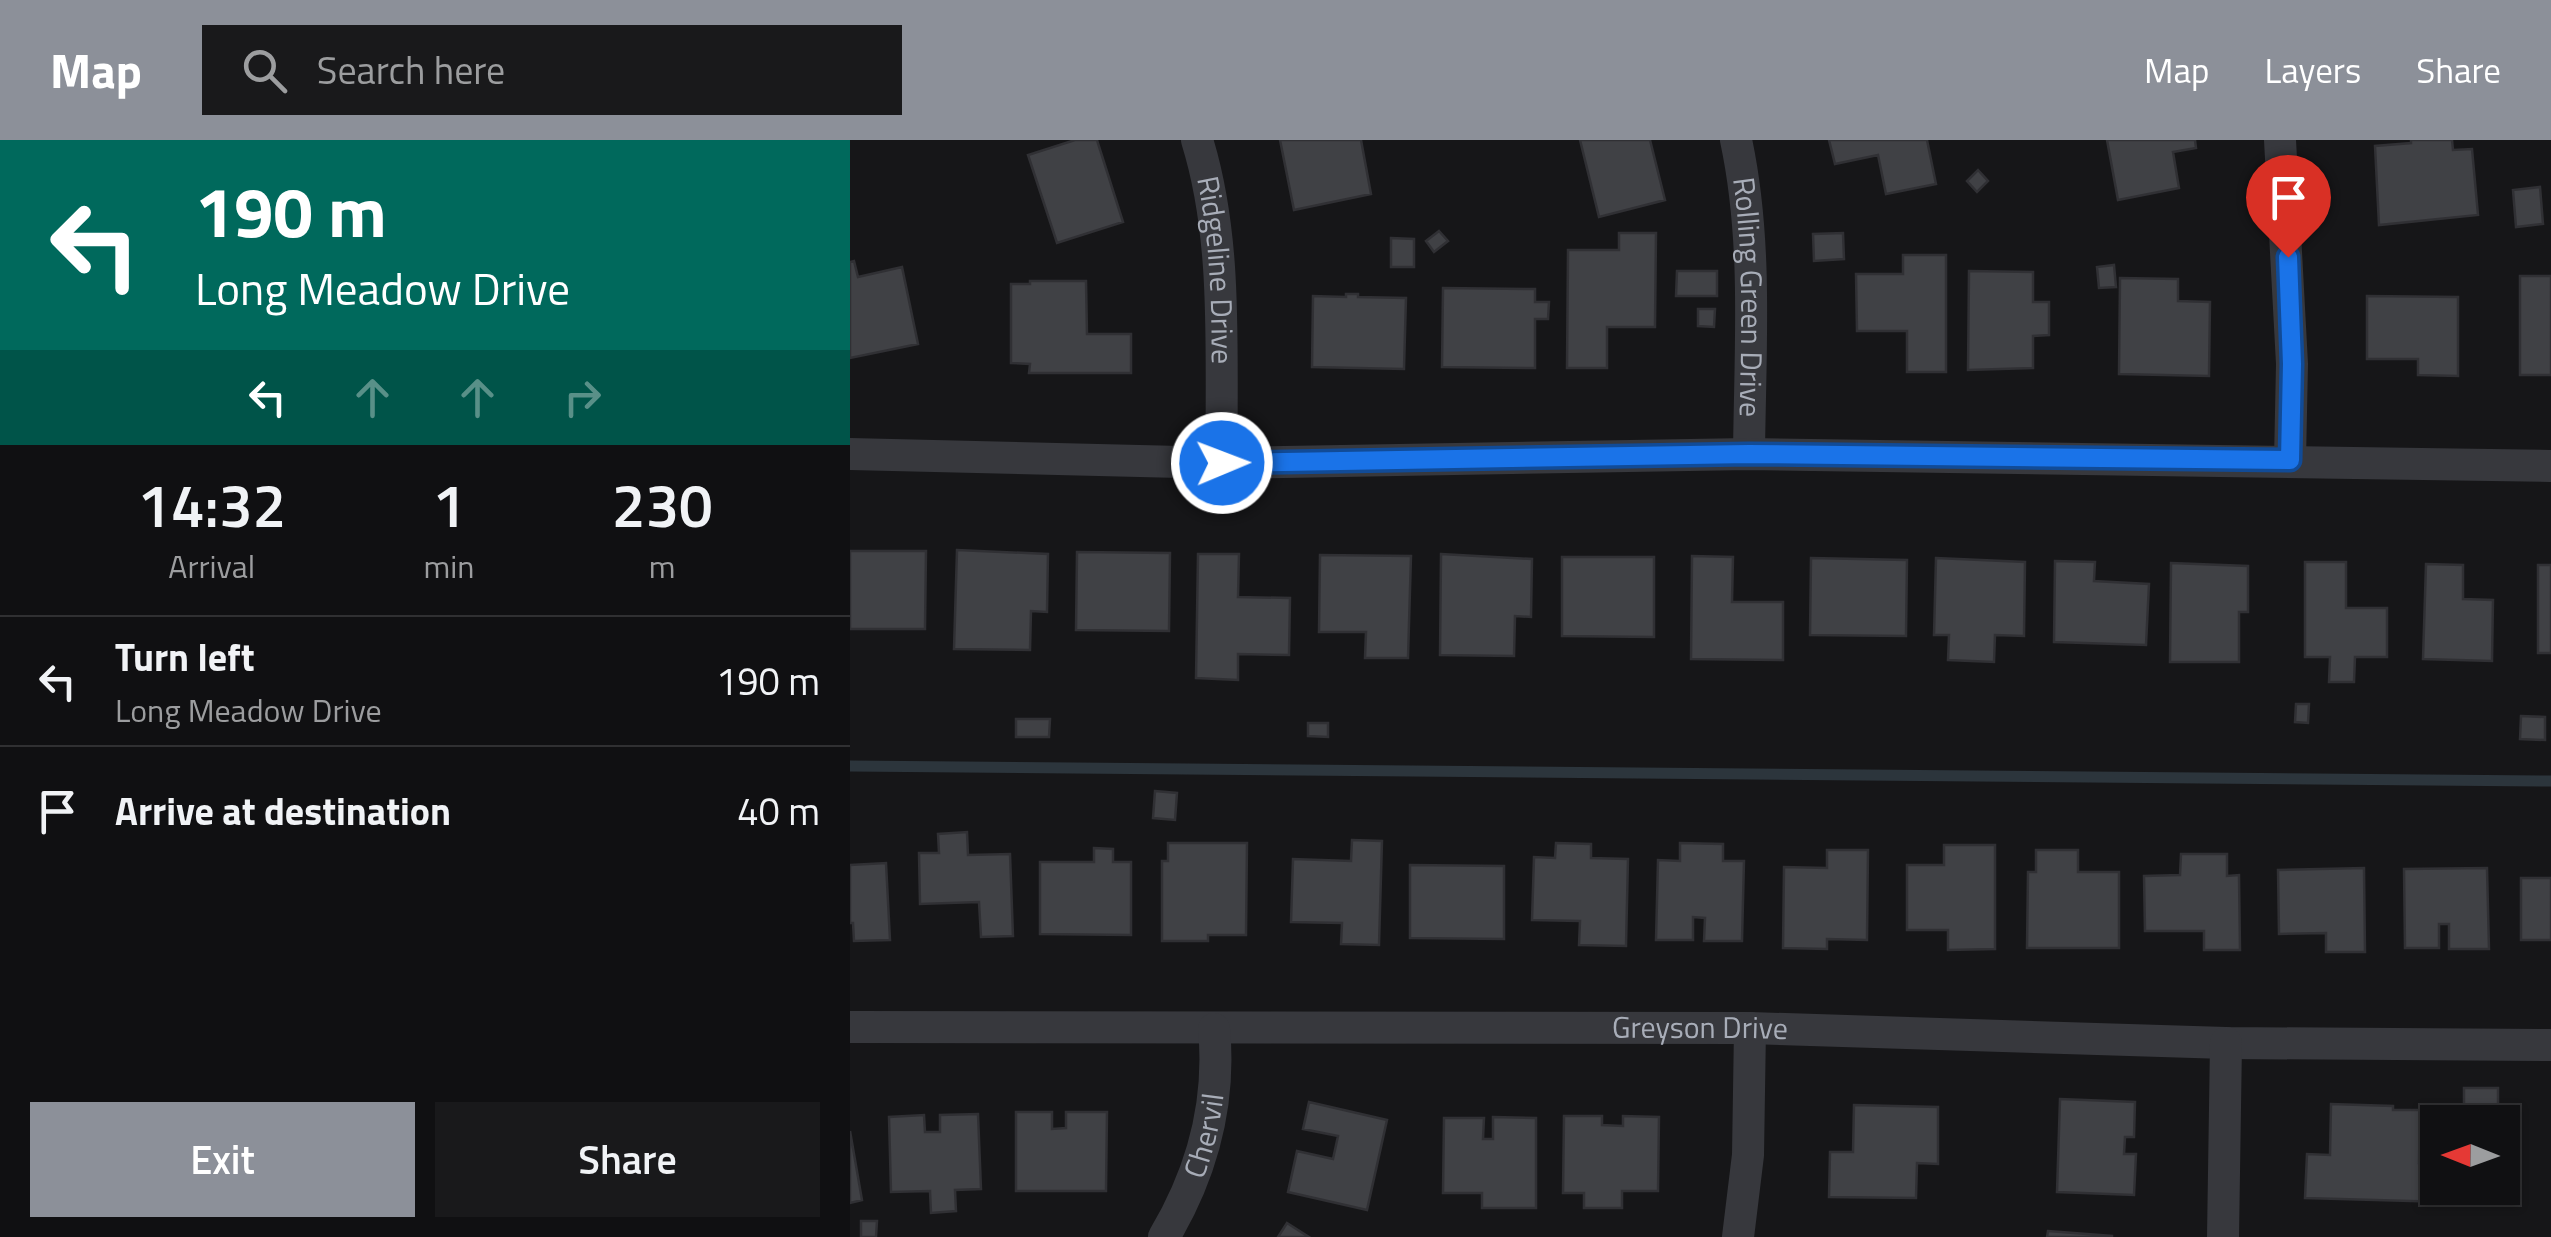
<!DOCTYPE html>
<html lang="en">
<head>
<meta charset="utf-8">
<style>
	:root { --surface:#101012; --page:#19191b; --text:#f1f3f6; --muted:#9c9d9f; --line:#303032; --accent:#8c9099 }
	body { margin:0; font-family:"Titillium Web",sans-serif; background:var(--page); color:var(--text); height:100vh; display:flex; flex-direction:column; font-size:38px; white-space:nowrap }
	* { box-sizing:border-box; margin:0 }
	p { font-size:32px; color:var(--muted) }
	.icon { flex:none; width:55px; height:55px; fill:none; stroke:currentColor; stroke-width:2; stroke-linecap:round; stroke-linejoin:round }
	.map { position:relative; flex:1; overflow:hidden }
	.panel { display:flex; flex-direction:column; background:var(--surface); width:850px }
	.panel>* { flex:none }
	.guide { background:#00695c; color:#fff; overflow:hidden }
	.needle { width:65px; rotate:271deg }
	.fabs { position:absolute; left:1570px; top:965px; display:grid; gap:20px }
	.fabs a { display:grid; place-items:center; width:100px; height:100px; border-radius:0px; background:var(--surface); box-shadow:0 2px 8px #0004,0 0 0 2px var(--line); font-size:50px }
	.pin { position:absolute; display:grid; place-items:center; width:85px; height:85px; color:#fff; margin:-102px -42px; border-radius:50% 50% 50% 0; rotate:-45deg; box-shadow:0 0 10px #0007 }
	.pin .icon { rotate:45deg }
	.me { position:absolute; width:110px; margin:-55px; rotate:89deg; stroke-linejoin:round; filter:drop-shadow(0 0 8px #0008) }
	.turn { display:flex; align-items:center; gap:35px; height:210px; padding:0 30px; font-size:45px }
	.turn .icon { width:130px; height:130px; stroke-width:2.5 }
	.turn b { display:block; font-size:70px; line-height:85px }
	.lanes { display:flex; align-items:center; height:95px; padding:0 30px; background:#0003; justify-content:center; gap:50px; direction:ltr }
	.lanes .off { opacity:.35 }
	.eta { display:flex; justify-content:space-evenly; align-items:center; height:170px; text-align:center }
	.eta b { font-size:60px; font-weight:600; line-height:70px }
	.button { display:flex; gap:20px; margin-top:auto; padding:20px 30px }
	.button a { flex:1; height:115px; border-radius:0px; background:var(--accent); color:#fff; font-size:40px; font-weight:600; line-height:115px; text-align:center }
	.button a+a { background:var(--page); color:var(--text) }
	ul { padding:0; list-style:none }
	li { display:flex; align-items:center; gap:30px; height:130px; padding:0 30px; border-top:2px solid var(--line) }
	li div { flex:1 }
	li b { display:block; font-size:38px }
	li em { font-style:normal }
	header { display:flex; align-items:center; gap:60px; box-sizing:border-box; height:140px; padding:0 50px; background:var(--accent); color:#fff }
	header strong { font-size:48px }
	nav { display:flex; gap:55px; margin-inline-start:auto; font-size:35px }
	.search { width:700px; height:90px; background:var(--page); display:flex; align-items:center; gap:25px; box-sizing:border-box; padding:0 35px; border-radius:0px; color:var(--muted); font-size:38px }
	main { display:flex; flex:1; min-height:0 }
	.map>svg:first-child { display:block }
</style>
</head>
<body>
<header>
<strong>Map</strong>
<div class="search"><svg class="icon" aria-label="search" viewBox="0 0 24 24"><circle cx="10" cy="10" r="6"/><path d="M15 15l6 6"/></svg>Search here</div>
<nav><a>Map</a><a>Layers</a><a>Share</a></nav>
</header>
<main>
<section class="panel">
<div class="guide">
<div class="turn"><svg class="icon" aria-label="left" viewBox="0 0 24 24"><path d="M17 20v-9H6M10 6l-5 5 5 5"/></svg><div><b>190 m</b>Long Meadow Drive</div></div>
<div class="lanes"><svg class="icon" aria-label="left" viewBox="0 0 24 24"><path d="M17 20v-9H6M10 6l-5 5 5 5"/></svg><svg class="icon off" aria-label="ahead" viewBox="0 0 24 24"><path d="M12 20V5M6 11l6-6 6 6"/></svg><svg class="icon off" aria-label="ahead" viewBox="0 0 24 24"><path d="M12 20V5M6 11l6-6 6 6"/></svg><svg class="icon off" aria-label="right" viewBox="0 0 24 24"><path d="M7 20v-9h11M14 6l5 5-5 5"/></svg></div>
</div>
<div class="eta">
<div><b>14:32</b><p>Arrival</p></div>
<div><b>1</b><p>min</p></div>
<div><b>230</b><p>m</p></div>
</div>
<ul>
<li><svg class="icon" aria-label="left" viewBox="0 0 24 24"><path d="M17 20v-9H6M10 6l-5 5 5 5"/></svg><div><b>Turn left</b><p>Long Meadow Drive</p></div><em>190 m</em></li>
<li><svg class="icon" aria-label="arrive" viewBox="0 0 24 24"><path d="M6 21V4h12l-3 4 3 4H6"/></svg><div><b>Arrive at destination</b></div><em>40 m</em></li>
</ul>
<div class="button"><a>Exit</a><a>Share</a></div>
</section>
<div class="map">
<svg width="1701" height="1097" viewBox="0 0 1701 1097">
	<rect width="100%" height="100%" fill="#161618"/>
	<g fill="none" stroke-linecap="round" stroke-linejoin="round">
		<path stroke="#2c353c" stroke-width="11" d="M0 626 1701 641"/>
	</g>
	<path fill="#404145" stroke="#303034" stroke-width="2.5" d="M225 0H247L273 82 207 103 178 15Z
		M430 0H511L521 54 444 70Z
		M730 0H800L815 60 749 77Z
		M979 0H1077L1086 44 1036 54 1028 15 985 24Z
		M1257 0H1345L1346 8 1323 12 1329 48 1268 60Z
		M1561 0H1602L1603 10 1622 9 1628 75 1529 85 1525 6 1561 3Z
		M1128 30 1138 41 1127 52 1117 41Z
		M1690 47 1693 84 1666 87 1663 50Z
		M589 91 598 101 584 112 576 101Z
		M769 93H806L805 187H757V228H717L718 110H769Z
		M993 93 994 119 964 121 963 94Z
		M541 98 564 99V127H541Z
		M1053 115H1096V232H1057V191H1007L1006 134H1053Z
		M4 121 8 137 52 127 68 204 0 218V122Z
		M1264 125 1266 147 1249 148 1247 127Z
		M827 131H867V156H826Z
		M1119 131 1183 132V162H1199V195L1183 196V228L1118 230Z
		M1670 136H1701V235H1670Z
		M1270 138 1328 139V161L1360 162 1359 236 1269 234Z
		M180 141H236L237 194H281V233H179L180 224 161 223V144H180Z
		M593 148 685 149V162H699L698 179H685V228L592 227Z
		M496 154H508V157L556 158 554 229 462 227 463 156 496 157Z
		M1517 156 1608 157V236L1568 235V219H1517Z
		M848 169H865L864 187 848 186Z
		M107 410 198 414 197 472 181 471 180 510 104 509Z
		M0 411H76L75 489H0Z
		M227 412 320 413 319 491 226 490Z
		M348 414H389L388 457 440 458 439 515 388 514V540L346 538Z
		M591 414 682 419 681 477 665 476 664 516 590 515Z
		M470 415 561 416 558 518H515L516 492H469Z
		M842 416 883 417 882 462H933V520L841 519Z
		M712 417H804V497L712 496Z
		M961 418 1057 420 1056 496 960 495Z
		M1086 418 1175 422 1174 496 1145 495 1144 522 1098 520 1099 495H1084Z
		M1205 421 1245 422 1244 441 1299 444 1296 505 1204 502Z
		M1455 422H1496V468H1537V517H1505L1504 542H1479L1480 517H1455Z
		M1321 423 1398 426V472H1389V522H1320Z
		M1576 424 1613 425V459L1643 460 1642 521 1573 519Z
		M1688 425H1701V513H1688Z
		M1446 564H1459L1458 583 1445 582Z
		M1671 576 1695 577V600L1670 599Z
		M166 579H200L199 597H166Z
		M458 583H478V597L458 596Z
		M305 651 327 653 325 680 303 678Z
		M117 692 118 715 160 714 163 796 131 797 129 762 70 764 69 713H89L88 694Z
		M502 700 532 701 529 805 491 804 492 783 441 782 443 719 501 721Z
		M318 703H397L396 795H358V801H312V721H318Z
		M706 703 741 704V718L778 719 776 806 729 805 730 781 682 780 684 717 705 718Z
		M830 703 873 704V721H894L892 801H854L855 778 843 777V800H806L808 720 830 721Z
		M1094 705H1145V809L1098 810V790H1057V725H1094Z
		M244 708 263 709V722H281V795L190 794V722H244Z
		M977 710H1018L1017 800 977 799V809L933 808 934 727 977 728Z
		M1186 710H1228V732H1269V808H1177L1178 732H1186Z
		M1331 714H1377V736L1389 735 1390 810H1354V791H1295L1294 736 1330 735Z
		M36 723 40 800 4 801 3 783H0V725Z
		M560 725 654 726V799L560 798Z
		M1514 728 1515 812H1476V793L1429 794 1428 730Z
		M1637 728 1639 809H1599V784H1589V808H1555L1554 729Z
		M1671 738H1701V800H1671Z
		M1614 948H1648V969H1614Z
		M1210 959 1285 962 1284 997H1275L1274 1014H1286L1284 1055 1207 1052Z
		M459 962 537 980 517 1070 438 1052 447 1011 483 1019 488 996 453 989Z
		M1481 964 1543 966V970H1570L1569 1023H1588V1048H1595V1062L1455 1058 1457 1014 1480 1015Z
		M1004 965 1088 967V1024L1067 1023 1066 1058 979 1057 980 1012H1003Z
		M166 972H202V989L216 988V972H257L256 1051H166Z
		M128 974 131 1049 105 1050 106 1071 81 1073 80 1051 41 1052 39 977 74 975 75 992H90V975Z
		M714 976H752V985L773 986V976L809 977 808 1051H772V1068H734V1053H713Z
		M643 977 686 978V1068H632V1053H593L594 978H634L633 999H643Z
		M0 991 12 1060 0 1063Z
		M11 1081H27L26 1097H11Z
		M437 1083 459 1097H428Z
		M1198 1091 1262 1096V1097H1197Z"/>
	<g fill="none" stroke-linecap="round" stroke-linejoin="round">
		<g stroke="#37383d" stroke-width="32">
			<path id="s1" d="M347 0C379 103 370 217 372 323"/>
			<path id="s2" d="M886 0C908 103 900 209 899 314"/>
			<path d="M1430 0 1442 224 1440 320"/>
			<path d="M0 314 372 323 899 314 1701 326"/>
			<path id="s3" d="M0 887 900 888 1376 903 1701 905"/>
			<path id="s4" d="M314 1097C352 1033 371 963 364 889"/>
			<path d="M888 1097 898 1015 900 888"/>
			<path d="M1373 1097 1376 903"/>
		</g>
	</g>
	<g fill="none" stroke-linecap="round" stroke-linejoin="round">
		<g stroke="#114b97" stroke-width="25">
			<path id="route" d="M372 323 899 314 1440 320 1442 224 1438 117"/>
		</g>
		<use href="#route" stroke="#1a73e8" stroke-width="18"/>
	</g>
	<g text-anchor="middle" stroke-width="8" stroke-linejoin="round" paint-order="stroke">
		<g font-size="30" fill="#a8adb8" stroke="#111113">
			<text dy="10" stroke="none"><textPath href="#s1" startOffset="132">Ridgeline Drive</textPath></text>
			<text dy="10" stroke="none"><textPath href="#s2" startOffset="158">Rolling Green Drive</textPath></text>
			<text dy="10" stroke="none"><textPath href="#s3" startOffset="850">Greyson Drive</textPath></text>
			<text dy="10" stroke="none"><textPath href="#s4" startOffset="110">Chervil</textPath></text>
		</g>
	</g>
</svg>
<div class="fabs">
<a><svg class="needle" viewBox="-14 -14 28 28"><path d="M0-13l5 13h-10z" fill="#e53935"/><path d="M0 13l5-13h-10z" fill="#9c9d9f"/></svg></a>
</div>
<div class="pin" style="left:1438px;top:117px;background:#d93025"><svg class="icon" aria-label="arrive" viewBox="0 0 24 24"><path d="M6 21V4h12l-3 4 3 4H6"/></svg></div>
<svg class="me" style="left:372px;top:323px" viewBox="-20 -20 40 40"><circle r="17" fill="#1a73e8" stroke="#fff" stroke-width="3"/><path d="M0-11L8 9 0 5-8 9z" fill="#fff"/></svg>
</div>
</main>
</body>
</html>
